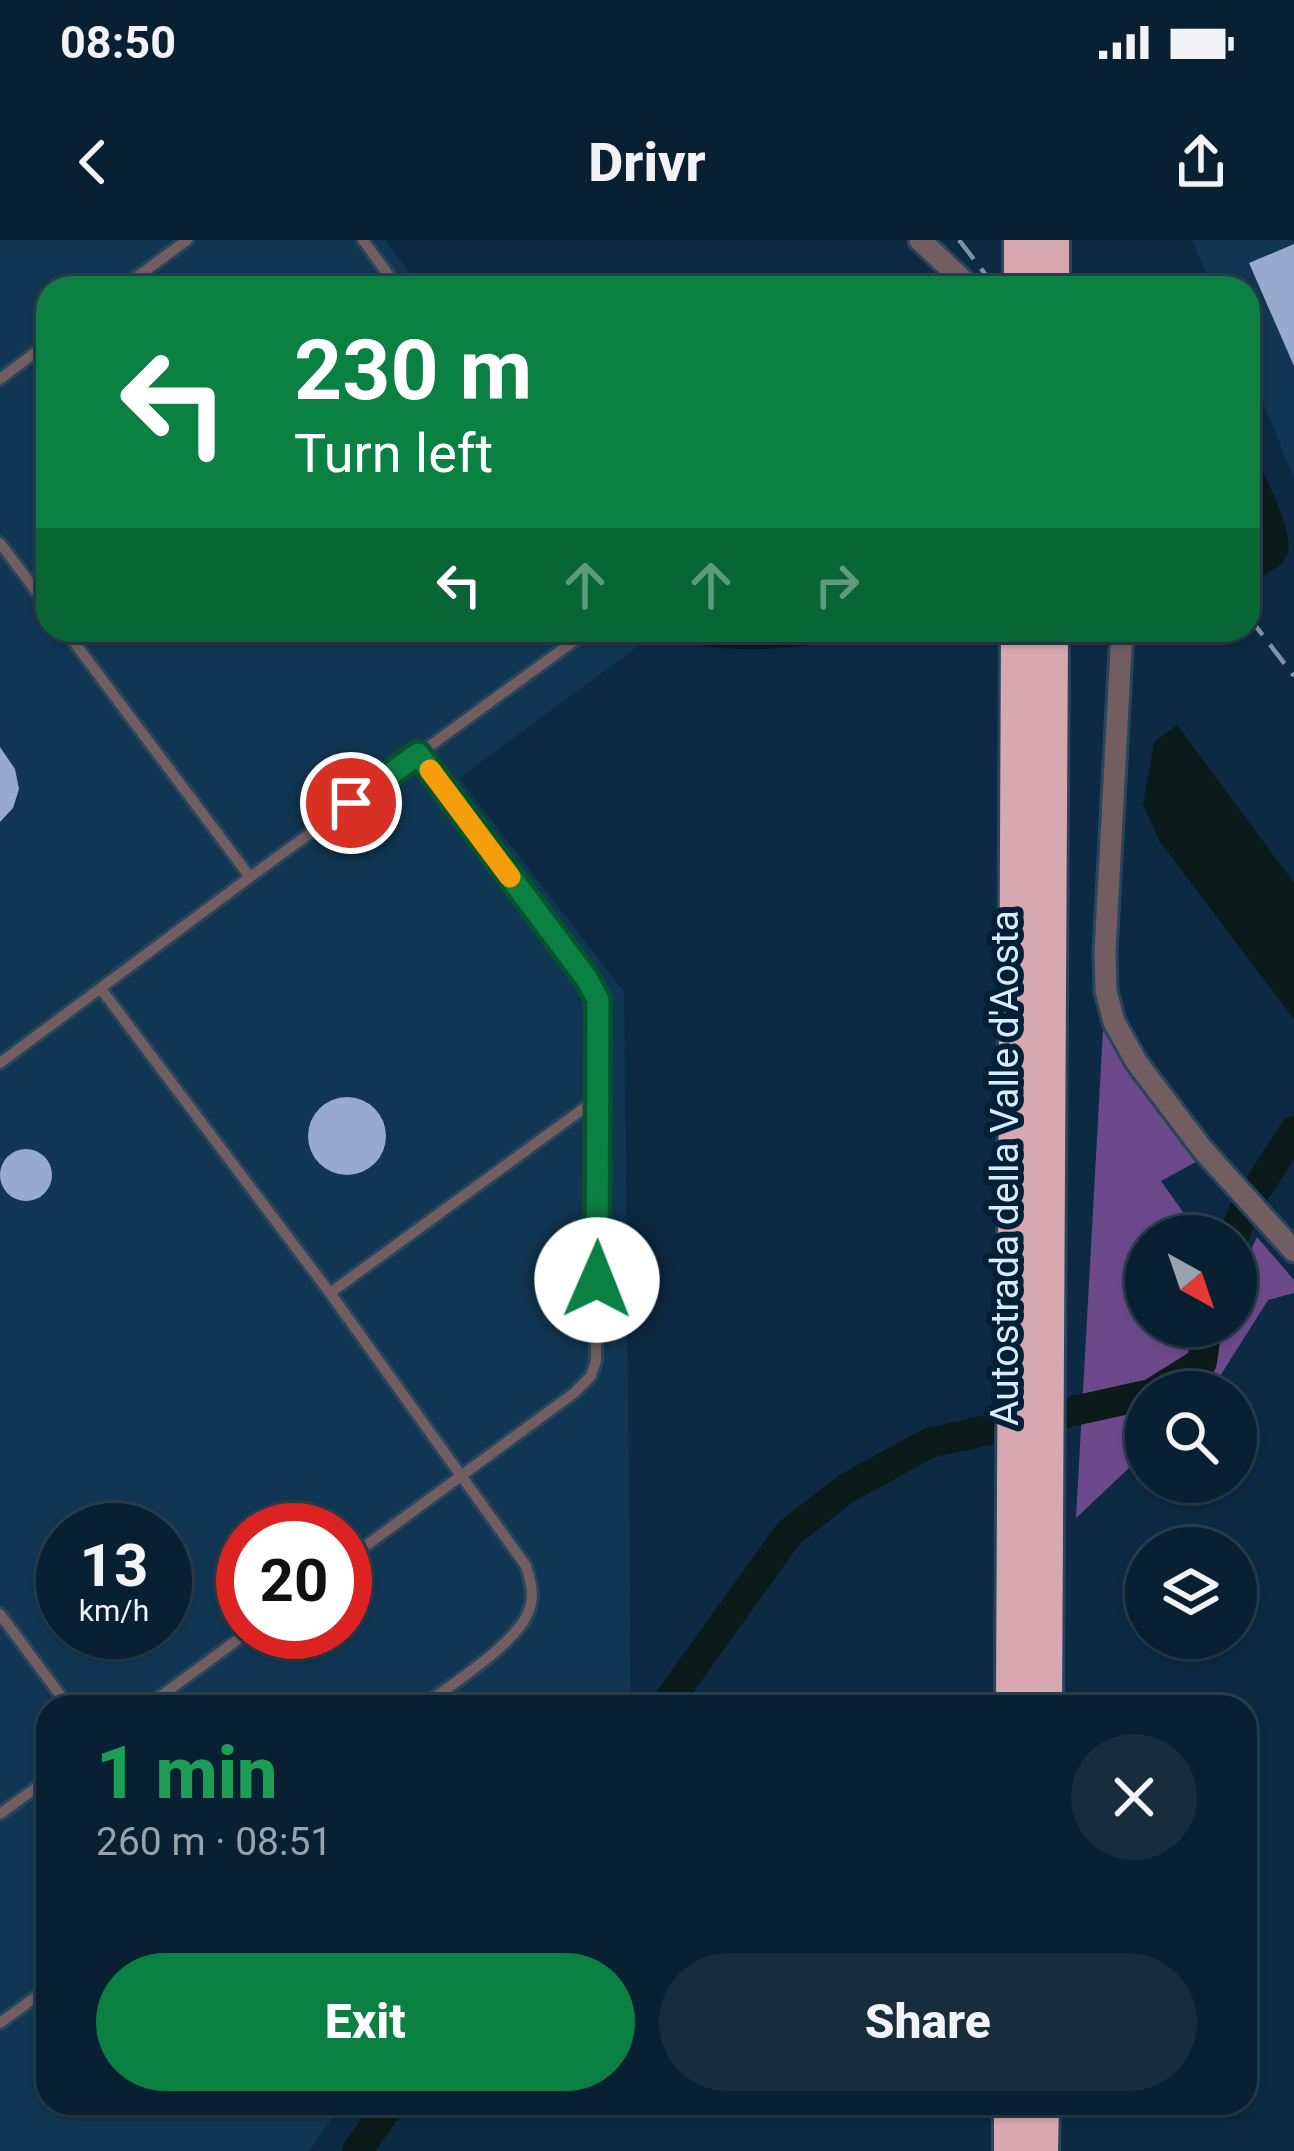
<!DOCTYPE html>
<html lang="en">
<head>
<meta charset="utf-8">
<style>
	:root { --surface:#092032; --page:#172d3e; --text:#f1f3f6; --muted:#99a3ac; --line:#293e4d; --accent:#0b8043 }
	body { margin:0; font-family:Roboto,sans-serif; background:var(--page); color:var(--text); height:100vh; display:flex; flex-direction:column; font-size:45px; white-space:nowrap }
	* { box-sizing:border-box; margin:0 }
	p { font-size:39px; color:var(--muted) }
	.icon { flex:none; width:66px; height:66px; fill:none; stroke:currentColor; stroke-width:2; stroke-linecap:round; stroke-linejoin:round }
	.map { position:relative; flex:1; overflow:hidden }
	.panel { position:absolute; left:36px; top:1455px; width:1221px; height:420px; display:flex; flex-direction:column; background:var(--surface); border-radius:36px; box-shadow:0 3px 9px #0004,0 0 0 3px var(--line) }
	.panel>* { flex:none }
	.guide { position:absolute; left:36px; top:36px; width:1224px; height:366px; border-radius:36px; box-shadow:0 3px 9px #0004,0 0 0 3px var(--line); background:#0b8043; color:#fff; overflow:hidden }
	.needle { width:78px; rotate:140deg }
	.buttons { position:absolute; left:1125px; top:975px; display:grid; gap:24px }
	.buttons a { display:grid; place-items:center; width:132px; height:132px; border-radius:50%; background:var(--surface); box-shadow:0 3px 9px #0004,0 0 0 3px var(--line); font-size:60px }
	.speed { position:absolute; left:36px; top:1263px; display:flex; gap:24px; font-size:60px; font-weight:700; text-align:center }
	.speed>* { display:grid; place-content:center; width:156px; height:156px; border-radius:50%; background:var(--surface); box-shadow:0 3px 9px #0004,0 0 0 3px var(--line); line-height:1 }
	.speed small { font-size:30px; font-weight:400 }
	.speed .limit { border:18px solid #d22; background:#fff; color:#111 }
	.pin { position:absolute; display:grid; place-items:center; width:102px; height:102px; color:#fff; margin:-51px; border:6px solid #fff; border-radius:50%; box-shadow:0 3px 12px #0007 }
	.me { position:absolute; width:132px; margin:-66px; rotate:1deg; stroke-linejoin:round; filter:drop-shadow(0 0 9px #0008) }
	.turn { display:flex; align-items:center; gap:42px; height:252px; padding:0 60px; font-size:54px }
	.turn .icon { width:156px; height:156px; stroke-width:2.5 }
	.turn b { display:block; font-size:84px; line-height:102px }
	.lanes { display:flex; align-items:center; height:114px; padding:0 60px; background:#0003; justify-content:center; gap:60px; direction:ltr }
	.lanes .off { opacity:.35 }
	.round { display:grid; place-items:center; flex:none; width:126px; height:126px; border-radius:63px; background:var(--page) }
	.overview { display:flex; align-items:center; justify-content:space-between; height:204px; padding:0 60px }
	h1 { font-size:72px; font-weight:800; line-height:90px; color:#1e9e55 }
	.button { display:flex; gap:24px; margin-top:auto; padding:24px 60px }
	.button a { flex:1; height:138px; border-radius:72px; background:var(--accent); color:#fff; font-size:48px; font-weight:800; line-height:138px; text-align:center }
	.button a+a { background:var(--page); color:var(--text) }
	.status { display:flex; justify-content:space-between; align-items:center; height:84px; padding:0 60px; background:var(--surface); direction:ltr }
	.status svg { height:33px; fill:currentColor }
	header { display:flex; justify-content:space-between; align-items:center; height:156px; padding:0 60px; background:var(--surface); font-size:54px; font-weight:800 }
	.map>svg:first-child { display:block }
</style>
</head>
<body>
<div class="status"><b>08:50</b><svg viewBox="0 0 49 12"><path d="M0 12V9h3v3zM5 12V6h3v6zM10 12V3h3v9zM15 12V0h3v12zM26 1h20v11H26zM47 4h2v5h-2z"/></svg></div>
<header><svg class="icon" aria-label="back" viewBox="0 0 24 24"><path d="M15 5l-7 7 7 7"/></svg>Drivr<svg class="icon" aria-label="share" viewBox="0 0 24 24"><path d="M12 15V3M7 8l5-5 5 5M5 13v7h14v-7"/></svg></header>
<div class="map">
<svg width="1294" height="1911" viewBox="0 0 1294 1911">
	<rect width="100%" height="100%" fill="#0c2a43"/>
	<path fill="#113653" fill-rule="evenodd" d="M0 0H385L421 48H48V390H660L459 538 624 752 631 1458 624 1467H48V1863H343L309 1911H0ZM63 1290H165V1392H63ZM243 1290H345V1392H243Z
		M1192 0H1294V239L1248 125V48H1213Z"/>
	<path fill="#6c498b" d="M1103 790 1196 922 1161 941 1200 996H1146V1086H1236V1040L1257 997 1294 1040V1053L1268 1060 1210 1152H1146V1212L1076 1278Z"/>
	<path fill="#0b1b19" d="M1248 203C1260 225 1294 290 1288 313 1283 326 1269 332 1258 339L1248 329Z
		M691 390H837L830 401C795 409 737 412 702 405Z
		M1177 485 1294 643V779L1160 602 1143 565 1154 502Z"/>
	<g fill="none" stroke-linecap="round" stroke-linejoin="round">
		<path stroke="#0b1b19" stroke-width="30" d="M1234 996 1245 968 1294 891
			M1154 1152 1202 1122 1207 1086
			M664 1467 789 1293 847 1248 929 1203 1146 1155
			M357 1911 391 1863"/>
	</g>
	<path fill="#98a9ce" d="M1294 4V126L1249 23Z
		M0 507 15 529 19 549 13 568 0 582Z
		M308 896a39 39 0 1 1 78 0a39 39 0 1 1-78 0Z
		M0 935a26 26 0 1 1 52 0a26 26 0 1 1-52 0Z"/>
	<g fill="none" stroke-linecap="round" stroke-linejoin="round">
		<g stroke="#29455d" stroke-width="16">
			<path id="lane" d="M363 0 398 48
				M122 48 187 0
				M0 139 48 103
				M0 303 48 367
				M250 637 589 390
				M101 749 330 1053 526 1326C531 1342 535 1357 528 1373 514 1406 451 1444 422 1467
				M0 823 250 637 65 390
				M330 1053 598 858
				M345 1321 574 1153 591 1136 596 1121 597 760 587 738 418 514
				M0 1374 69 1467
				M146 1467 248 1392
				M0 1574 48 1539
				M0 1783 48 1748"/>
		</g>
		<g stroke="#29455d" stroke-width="27">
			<path id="street" d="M920 0 971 48
				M1122 390 1105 712 1106 751 1114 782 1137 823 1203 910 1294 1011"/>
		</g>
		<g stroke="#29455d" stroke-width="42">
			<path id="highway" d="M1022 48V0
				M1051 48V0
				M1014 1467 1019 390
				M1044 1467 1050 390
				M1012 1911V1863
				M1040 1911 1041 1863"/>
		</g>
		<use href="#lane" stroke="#725e61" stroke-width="10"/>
		<use href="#street" stroke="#725e61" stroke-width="21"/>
		<use href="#highway" stroke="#d8a8b0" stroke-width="36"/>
		<path stroke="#7c93a7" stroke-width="4.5" stroke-dasharray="24 12" stroke-linecap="butt" d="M959 0 996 48
			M1248 376 1294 436"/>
	</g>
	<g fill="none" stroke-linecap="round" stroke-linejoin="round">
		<g stroke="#07532c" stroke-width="30">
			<path id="route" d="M351 563 418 514 587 739 598 760 597 1040"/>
		</g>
		<use href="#route" stroke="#0b8043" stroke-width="21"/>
		<path stroke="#f59e0b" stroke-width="21" d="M430 530 510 637"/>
	</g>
	<g text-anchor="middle" stroke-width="12" stroke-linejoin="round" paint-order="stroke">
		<g font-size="39" fill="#daecfc" stroke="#022038">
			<text transform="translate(1004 928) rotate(-90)" y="14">Autostrada della Valle d'Aosta</text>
		</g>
	</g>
</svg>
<div class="buttons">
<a><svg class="needle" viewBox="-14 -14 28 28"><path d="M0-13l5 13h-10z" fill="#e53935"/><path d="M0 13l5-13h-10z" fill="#99a3ac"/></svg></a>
<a><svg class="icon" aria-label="search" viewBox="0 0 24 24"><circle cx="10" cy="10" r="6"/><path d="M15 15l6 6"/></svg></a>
<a><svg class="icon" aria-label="layers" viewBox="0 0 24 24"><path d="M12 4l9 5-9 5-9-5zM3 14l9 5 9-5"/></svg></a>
</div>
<div class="speed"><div>13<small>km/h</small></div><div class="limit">20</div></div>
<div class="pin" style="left:351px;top:563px;background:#d93025"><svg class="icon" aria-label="arrive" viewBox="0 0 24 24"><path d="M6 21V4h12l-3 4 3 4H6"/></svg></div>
<svg class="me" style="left:597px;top:1040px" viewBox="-20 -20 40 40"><circle r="19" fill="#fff"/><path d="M0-13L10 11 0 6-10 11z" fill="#0b8043"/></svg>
<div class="guide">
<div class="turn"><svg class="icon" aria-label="left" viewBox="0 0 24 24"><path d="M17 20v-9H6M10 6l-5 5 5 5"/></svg><div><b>230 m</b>Turn left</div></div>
<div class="lanes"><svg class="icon" aria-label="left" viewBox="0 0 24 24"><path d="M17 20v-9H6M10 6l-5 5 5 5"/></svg><svg class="icon off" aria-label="ahead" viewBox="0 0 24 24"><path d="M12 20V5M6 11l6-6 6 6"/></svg><svg class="icon off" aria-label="ahead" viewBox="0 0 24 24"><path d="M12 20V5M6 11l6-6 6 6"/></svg><svg class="icon off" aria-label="right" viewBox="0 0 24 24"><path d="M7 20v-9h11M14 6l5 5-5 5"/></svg></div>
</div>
<section class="panel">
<div class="overview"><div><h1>1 min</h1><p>260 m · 08:51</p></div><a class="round"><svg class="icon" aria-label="close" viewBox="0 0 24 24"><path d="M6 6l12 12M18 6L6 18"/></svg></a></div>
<div class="button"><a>Exit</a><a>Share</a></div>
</section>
</div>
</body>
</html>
